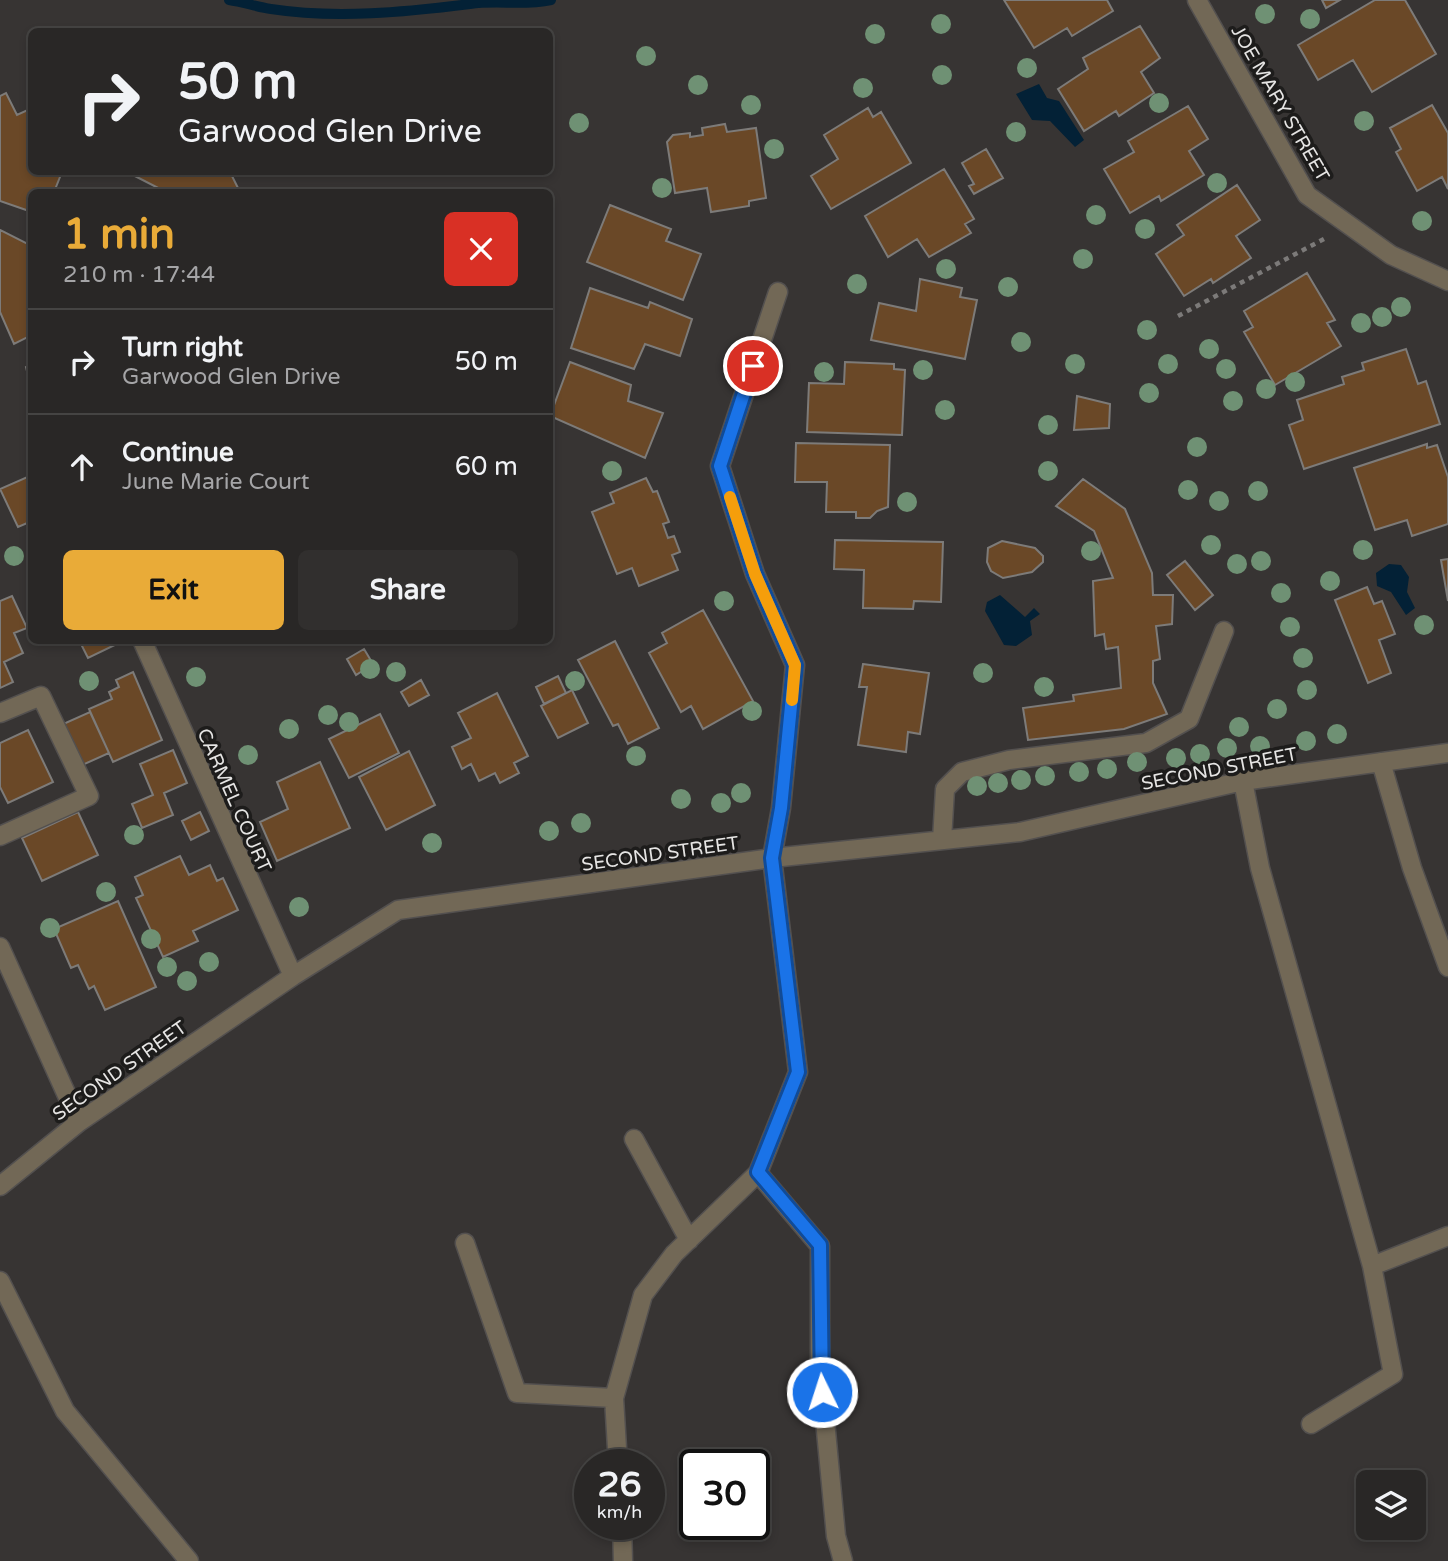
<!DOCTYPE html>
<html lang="en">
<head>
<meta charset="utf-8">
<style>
	:root { --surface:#292726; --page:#312f2e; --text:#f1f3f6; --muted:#a5a5a7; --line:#454443; --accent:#e9ab38 }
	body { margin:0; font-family:"Varela Round",sans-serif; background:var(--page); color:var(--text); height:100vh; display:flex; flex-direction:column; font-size:26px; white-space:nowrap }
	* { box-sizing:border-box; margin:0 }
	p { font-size:23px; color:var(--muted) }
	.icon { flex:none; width:38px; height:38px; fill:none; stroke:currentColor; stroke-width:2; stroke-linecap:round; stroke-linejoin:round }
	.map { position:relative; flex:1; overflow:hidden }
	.sheet { position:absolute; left:28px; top:189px; width:525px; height:455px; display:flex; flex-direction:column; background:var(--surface); border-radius:10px; box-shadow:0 4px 10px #0003,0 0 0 2px var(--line) }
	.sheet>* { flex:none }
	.hud { position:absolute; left:28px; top:28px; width:525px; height:147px; border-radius:10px; box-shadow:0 4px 10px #0003,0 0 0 2px var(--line); background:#292726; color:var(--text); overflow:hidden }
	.tools { position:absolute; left:1356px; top:1470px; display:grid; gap:14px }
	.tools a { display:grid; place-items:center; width:70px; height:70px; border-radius:10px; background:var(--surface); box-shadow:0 4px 10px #0003,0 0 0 2px var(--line); font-size:35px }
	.speed { position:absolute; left:574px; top:1449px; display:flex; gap:14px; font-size:35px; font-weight:700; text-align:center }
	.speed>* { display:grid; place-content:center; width:91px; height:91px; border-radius:50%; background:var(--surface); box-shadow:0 4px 10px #0003,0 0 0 2px var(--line); line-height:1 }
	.speed small { font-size:18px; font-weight:400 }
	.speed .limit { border:4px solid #111; border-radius:10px; background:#fff; color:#111 }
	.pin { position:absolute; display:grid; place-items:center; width:60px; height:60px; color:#fff; margin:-30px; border:4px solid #fff; border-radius:50%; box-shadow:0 2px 7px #0007 }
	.me { position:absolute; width:77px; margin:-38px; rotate:356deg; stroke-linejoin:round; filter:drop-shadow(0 0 5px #0008) }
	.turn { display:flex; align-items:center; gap:24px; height:147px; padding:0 35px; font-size:32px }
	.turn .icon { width:91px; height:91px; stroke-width:2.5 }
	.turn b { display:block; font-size:49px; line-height:60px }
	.round { display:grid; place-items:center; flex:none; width:74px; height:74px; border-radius:10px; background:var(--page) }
	.headline { display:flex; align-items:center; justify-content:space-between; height:119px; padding:0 35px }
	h1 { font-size:42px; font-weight:700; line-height:52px; color:var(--accent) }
	.action { display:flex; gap:14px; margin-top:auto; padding:14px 35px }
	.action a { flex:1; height:80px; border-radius:10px; background:var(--accent); color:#111; font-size:28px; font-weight:700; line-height:80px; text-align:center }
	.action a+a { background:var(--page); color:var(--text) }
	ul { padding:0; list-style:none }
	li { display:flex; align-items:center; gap:21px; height:105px; padding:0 35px; border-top:2px solid var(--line) }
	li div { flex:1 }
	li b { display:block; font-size:26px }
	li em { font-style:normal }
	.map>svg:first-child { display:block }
</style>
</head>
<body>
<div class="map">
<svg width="1448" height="1561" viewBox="0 0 1448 1561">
	<rect width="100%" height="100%" fill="#373433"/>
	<path fill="#032136" d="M1039 84 1047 98 1059 101 1084 140 1075 147 1050 121 1032 120 1016 94Z
		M1389 564 1401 565 1409 577 1407 592 1415 608 1406 615 1391 592 1377 586 1376 573Z
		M1000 595 1025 617 1034 608 1040 614 1030 621 1032 635 1016 646 1004 645 985 611 987 602Z"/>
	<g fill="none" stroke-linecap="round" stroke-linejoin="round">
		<path stroke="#032136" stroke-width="10" d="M229 0C243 2 257 7 271 9 336 19 406 12 470 4 497 0 524 6 551 0"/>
	</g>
	<path fill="#6a4827" stroke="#7d7b79" stroke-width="2" d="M1004 0H1107L1113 11 1072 36 1067 28 1034 48Z
		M1322 0H1340L1326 8Z
		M1375 0H1405L1436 54 1372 92 1353 60 1318 80 1298 45Z
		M1140 26 1160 58 1141 72 1154 93 1119 116 1116 111 1084 131 1058 89 1088 69 1083 58Z
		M6 93 17 115 32 108V172H70H62L54 192H32V212L0 201V96Z
		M1432 105 1448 133V189L1442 177 1417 191 1396 152 1401 149 1390 128Z
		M1188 106 1208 139 1189 151 1204 175 1161 201 1159 196 1130 213 1104 169 1134 152 1128 141Z
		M868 108 873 117 881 112 911 163 831 209 811 176 838 159 824 135Z
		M725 124 727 132 756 128 766 198 749 201V206L711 212 707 188 675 193 667 142 673 135 690 133V137L703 135 702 128Z
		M986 149 1003 178 974 194 969 186 974 184 962 163Z
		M944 169 974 219 965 224 971 233 929 257 917 239 888 257 865 216Z
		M127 172H230L240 192H166Z
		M1237 185 1260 220 1236 236 1251 258 1213 283 1211 279 1184 296 1156 254 1184 235 1177 225Z
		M610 205 671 229 666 241 701 254 683 300 587 262Z
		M0 230 32 246V335L14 344 0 312Z
		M1307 273 1335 320 1327 323 1341 346 1275 385 1244 332 1253 327 1244 311Z
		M920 279 962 288 960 297 977 300 965 359 871 340 879 303 916 311Z
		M590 288 648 308 650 302 692 319 680 356 645 344 634 369 571 348Z
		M1406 349 1418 384 1426 381 1440 424 1304 469 1289 425 1303 420 1297 400 1344 384 1342 377 1364 370 1362 363Z
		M570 362 631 385 628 401 663 413 645 458 550 416Z
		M845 362 894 364V369L905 370 902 435 807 432 809 383 844 384Z
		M32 364V392L26 367Z
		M1077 396 1110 404 1109 428 1074 430Z
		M796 443 890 445 888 507 877 511 870 518H856V512H826L827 482H795Z
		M1427 444V448L1437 445 1448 477V524L1412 536 1407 520 1375 530 1354 468Z
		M32 475V521L18 527 0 489Z
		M646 478 653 492 657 491 669 522 663 524 668 538 674 536 680 552 672 555 678 570 639 586 632 568 617 574 592 512 614 503 610 493Z
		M1083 479 1125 509 1152 573 1153 595H1173L1172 624 1156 626 1160 659 1153 661V683L1167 714 1124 729 1028 740 1023 708 1074 701 1073 695 1121 688 1118 647 1106 649 1104 634 1095 636 1093 581 1113 578 1094 531 1056 506Z
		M835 540 943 542 941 602 914 601 913 609 863 608 864 570 834 569Z
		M1002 541 1035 548 1043 556V562L1032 572 1003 578 991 571 987 562 988 548Z
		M1448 559V601L1441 560Z
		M1185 561 1213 595 1195 610 1167 575Z
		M1367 587 1374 604 1382 601 1395 634 1379 640 1391 673 1368 683 1335 600Z
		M12 596 27 628 14 633 23 653 4 662 13 682 0 688V601Z
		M703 610 753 701 703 729 691 706 681 712 649 653 667 643 662 633Z
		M79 640H120L121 642 88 658Z
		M615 641 659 728 628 744 618 724 613 726 578 660Z
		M364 649 373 664 356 675 347 659Z
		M863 664 929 673 920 734 908 732 906 752 858 745 867 687H859Z
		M133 672 162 740 113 762 89 709 112 699 109 692 119 687 116 680Z
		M558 676 566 693 544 704 536 687Z
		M421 680 429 695 409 706 401 692Z
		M572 690 588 723 558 738 541 706Z
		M497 693 528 756 514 763 519 773 500 783 495 773 479 781 471 764 462 769 452 747 471 738 458 713Z
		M90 712 109 753 80 766 61 725Z
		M380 714 399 753 349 778 329 739Z
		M28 730 53 782 8 803 0 787V743Z
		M173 750 187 783 164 793 173 815 142 828 132 804 153 795 140 764Z
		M409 751 435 805 386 830 359 777Z
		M320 762 350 828 277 861 260 822 288 809 277 782Z
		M78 812 98 855 42 881 22 838Z
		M200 812 209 831 191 840 182 821Z
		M180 856 189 875 210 865 217 881 223 878 238 910 193 931 198 941 163 957 136 898 143 895 135 877Z
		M118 901 156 987 105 1010 94 986 89 989 78 965 71 968 54 929Z"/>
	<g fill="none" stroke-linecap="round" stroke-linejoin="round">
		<g stroke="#53504f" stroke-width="21">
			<path id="minor" d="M1197 0 1307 195 1391 255 1448 281
				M142 640 293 976
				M0 713 41 696 89 796 0 836
				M1381 762 1412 868 1448 967
				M1243 781 1260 868 1372 1266 1393 1374 1311 1424
				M942 840 945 789 962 772 1009 760 1146 743 1189 719 1224 631
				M0 947 79 1122
				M634 1139 689 1240
				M758 1173 820 1246V1368L836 1536 843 1561
				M0 1186 79 1122 293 976 398 910 772 858 1020 832 1243 781 1448 753
				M465 1243 517 1393 614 1398
				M1372 1266 1448 1236
				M0 1281 65 1411 189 1561
				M618 1465 614 1398 643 1295 674 1254 758 1173 798 1072 772 858 781 808 795 665 755 574 720 466 778 292
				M622 1524 623 1561"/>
		</g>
		<path stroke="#7c7a79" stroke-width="4.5" stroke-dasharray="5 5" stroke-linecap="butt" d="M1178 316 1324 239"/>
		<use href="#minor" stroke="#726856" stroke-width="18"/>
	</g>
	<g fill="#6f9174">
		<circle cx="1265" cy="14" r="10"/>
		<circle cx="1310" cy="19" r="10"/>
		<circle cx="941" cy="24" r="10"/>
		<circle cx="875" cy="34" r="10"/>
		<circle cx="646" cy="56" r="10"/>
		<circle cx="1027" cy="68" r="10"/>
		<circle cx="942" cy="75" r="10"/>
		<circle cx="698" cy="85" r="10"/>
		<circle cx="863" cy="88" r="10"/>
		<circle cx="1159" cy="103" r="10"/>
		<circle cx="751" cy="105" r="10"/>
		<circle cx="1364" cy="121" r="10"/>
		<circle cx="579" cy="123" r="10"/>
		<circle cx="1016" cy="132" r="10"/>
		<circle cx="774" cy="149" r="10"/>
		<circle cx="1217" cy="183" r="10"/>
		<circle cx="662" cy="188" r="10"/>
		<circle cx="1096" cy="215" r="10"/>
		<circle cx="1422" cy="221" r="10"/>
		<circle cx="1145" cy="229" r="10"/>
		<circle cx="1083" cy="259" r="10"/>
		<circle cx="946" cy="269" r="10"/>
		<circle cx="857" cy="284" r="10"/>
		<circle cx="1008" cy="287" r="10"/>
		<circle cx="1401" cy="307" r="10"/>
		<circle cx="1382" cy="317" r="10"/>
		<circle cx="1361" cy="323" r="10"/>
		<circle cx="1147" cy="330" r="10"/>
		<circle cx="1021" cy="342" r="10"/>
		<circle cx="1209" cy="349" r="10"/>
		<circle cx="1075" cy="364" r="10"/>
		<circle cx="1168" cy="364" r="10"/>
		<circle cx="1226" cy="369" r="10"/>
		<circle cx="923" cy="370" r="10"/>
		<circle cx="824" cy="372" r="10"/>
		<circle cx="1295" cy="382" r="10"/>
		<circle cx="1266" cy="389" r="10"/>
		<circle cx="1149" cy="393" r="10"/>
		<circle cx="1233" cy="401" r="10"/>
		<circle cx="945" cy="410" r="10"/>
		<circle cx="1048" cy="425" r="10"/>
		<circle cx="1197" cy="447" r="10"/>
		<circle cx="612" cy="471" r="10"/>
		<circle cx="1048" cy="471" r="10"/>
		<circle cx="1188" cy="490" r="10"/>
		<circle cx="1258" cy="491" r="10"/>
		<circle cx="1219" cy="501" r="10"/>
		<circle cx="907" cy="502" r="10"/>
		<circle cx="1211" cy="545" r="10"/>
		<circle cx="1363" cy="550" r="10"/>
		<circle cx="1091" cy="551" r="10"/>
		<circle cx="14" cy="556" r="10"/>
		<circle cx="1261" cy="561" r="10"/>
		<circle cx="1237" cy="564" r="10"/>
		<circle cx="1330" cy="581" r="10"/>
		<circle cx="1281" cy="593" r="10"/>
		<circle cx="724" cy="601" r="10"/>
		<circle cx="1424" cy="625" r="10"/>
		<circle cx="1290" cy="627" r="10"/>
		<circle cx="1303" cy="658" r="10"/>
		<circle cx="370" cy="669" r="10"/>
		<circle cx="396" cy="672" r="10"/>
		<circle cx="983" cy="673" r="10"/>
		<circle cx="196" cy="677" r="10"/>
		<circle cx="89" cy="681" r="10"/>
		<circle cx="575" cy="681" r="10"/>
		<circle cx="1044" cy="687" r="10"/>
		<circle cx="1307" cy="690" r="10"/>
		<circle cx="1277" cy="709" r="10"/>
		<circle cx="752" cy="711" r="10"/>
		<circle cx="328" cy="715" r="10"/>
		<circle cx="349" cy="722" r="10"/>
		<circle cx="1239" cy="727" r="10"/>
		<circle cx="289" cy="729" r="10"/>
		<circle cx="1337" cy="734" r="10"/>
		<circle cx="1306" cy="741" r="10"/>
		<circle cx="1260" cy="746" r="10"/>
		<circle cx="1227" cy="748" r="10"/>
		<circle cx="1200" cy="754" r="10"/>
		<circle cx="248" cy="755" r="10"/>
		<circle cx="636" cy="756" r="10"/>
		<circle cx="1176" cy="758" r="10"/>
		<circle cx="1137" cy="762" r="10"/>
		<circle cx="1107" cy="769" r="10"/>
		<circle cx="1079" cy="772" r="10"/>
		<circle cx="1045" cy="776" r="10"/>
		<circle cx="1021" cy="780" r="10"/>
		<circle cx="998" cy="783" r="10"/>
		<circle cx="977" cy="786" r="10"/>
		<circle cx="741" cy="793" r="10"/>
		<circle cx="681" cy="799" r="10"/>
		<circle cx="721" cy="803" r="10"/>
		<circle cx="581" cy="823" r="10"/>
		<circle cx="549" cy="831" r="10"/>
		<circle cx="134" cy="835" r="10"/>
		<circle cx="432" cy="843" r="10"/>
		<circle cx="106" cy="892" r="10"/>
		<circle cx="299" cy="907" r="10"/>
		<circle cx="50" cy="928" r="10"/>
		<circle cx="151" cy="939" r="10"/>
		<circle cx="209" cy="962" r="10"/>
		<circle cx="167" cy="967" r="10"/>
		<circle cx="187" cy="981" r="10"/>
	</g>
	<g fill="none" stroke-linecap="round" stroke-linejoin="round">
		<g stroke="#114b97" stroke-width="18">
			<path id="route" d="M753 366 720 466 755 574 795 665 781 808 772 858 798 1072 758 1172 820 1245 822 1392"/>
		</g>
		<use href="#route" stroke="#1a73e8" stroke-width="12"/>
		<path stroke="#f59e0b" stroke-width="12" d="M730 497 755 574 795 665 792 700"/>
	</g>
	<g text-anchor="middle" stroke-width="7" stroke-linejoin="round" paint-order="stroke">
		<g font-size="19" fill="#e6e5e4" stroke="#1d1c1b">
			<text transform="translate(1281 103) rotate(60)" y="7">JOE MARY STREET</text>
			<text transform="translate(1219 768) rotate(-11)" y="7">SECOND STREET</text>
			<text transform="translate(235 800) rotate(66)" y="7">CARMEL COURT</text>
			<text transform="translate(660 853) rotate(-8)" y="7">SECOND STREET</text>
			<text transform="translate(119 1070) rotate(-35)" y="7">SECOND STREET</text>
		</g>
	</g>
</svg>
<div class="tools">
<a><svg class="icon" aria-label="layers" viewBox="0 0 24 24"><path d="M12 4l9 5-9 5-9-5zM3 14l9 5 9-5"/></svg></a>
</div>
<div class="speed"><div>26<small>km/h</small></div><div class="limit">30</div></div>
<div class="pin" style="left:753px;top:366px;background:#d93025"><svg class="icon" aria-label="arrive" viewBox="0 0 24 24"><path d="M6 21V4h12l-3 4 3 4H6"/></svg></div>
<svg class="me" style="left:822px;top:1392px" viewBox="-20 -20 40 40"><circle r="17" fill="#1a73e8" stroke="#fff" stroke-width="3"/><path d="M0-11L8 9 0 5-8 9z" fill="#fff"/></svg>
<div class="hud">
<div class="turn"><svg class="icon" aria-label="right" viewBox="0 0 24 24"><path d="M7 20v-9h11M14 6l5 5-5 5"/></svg><div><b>50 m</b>Garwood Glen Drive</div></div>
</div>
<section class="sheet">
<div class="headline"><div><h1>1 min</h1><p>210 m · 17:44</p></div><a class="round" style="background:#d93025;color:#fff"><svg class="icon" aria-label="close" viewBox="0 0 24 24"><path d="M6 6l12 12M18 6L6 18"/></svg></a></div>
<ul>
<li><svg class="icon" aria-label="right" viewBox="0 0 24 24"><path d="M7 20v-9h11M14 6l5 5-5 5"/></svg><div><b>Turn right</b><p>Garwood Glen Drive</p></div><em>50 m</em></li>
<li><svg class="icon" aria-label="ahead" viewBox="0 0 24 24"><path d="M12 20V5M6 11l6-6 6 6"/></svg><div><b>Continue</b><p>June Marie Court</p></div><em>60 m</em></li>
</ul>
<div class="action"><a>Exit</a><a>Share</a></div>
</section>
</div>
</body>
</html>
